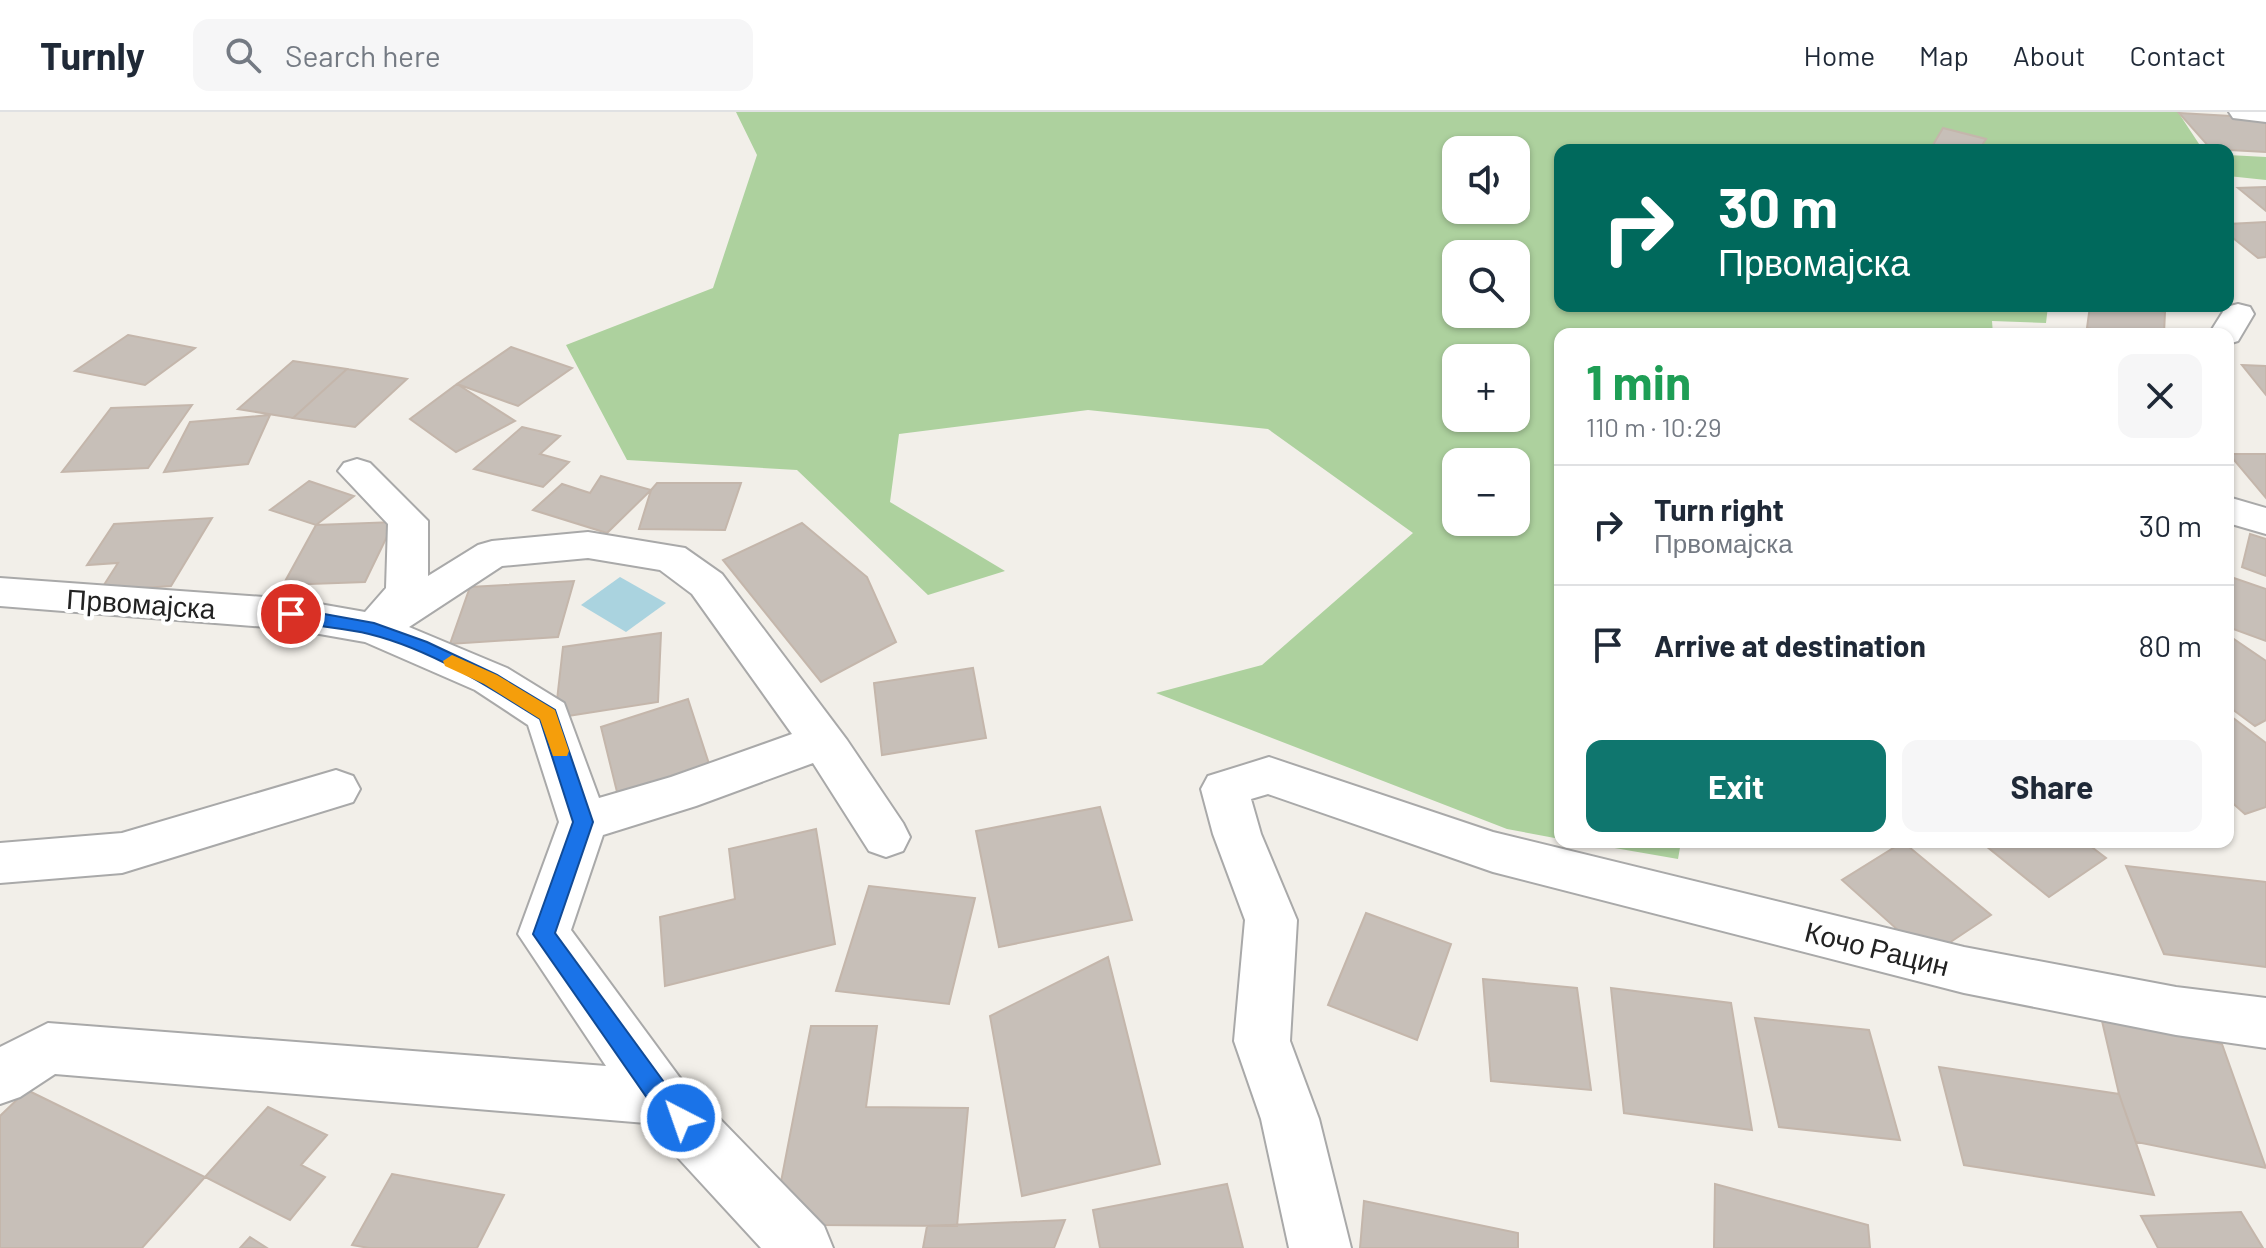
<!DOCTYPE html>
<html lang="en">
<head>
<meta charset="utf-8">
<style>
	:root { --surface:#fff; --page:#f6f6f7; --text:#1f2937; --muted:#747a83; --line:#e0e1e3; --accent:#0f766e }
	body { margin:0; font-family:Barlow,sans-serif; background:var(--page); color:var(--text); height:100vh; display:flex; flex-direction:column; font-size:30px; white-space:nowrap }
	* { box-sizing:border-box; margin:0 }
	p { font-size:26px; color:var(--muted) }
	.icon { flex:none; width:44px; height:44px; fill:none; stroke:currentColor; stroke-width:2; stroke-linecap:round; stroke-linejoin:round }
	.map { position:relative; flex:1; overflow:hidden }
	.sheet { position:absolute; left:1554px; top:216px; width:680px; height:520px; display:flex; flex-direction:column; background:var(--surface); border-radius:16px; box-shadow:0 2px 6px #0004 }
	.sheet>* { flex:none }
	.top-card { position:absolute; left:1554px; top:32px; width:680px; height:168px; border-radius:16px; box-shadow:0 2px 6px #0004; background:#00695c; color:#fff; overflow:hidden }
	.tools { position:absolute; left:1442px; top:24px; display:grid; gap:16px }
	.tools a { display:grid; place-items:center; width:88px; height:88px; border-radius:16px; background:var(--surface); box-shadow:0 2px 6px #0004; font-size:40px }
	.pin { position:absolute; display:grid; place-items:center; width:68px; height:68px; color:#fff; margin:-34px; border:4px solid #fff; border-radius:50%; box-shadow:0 2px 8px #0007 }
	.me { position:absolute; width:88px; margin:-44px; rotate:319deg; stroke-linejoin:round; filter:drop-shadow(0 0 6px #0008) }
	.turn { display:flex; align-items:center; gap:28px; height:168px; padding:0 32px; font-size:36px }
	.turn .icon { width:104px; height:104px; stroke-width:2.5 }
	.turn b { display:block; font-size:56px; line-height:68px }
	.round { display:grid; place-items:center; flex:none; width:84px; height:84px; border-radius:16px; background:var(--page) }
	.summary { display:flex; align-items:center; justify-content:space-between; height:136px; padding:0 32px }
	h1 { font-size:48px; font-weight:700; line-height:60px; color:#1e9e55 }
	.cta { display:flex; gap:16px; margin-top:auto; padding:16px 32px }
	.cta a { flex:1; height:92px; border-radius:16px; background:var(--accent); color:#fff; font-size:32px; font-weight:700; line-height:92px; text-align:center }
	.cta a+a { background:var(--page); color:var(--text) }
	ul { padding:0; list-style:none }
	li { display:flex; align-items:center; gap:24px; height:120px; padding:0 32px; border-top:2px solid var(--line) }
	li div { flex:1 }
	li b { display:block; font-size:30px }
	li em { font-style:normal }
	header { display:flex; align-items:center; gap:48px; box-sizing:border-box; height:112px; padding:0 40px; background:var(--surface); border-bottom:2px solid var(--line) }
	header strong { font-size:38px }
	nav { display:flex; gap:44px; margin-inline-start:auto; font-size:28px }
	.search { width:560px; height:72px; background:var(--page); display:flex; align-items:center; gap:20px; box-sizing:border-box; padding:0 28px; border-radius:16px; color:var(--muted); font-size:30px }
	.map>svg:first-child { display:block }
</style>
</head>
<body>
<header>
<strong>Turnly</strong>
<div class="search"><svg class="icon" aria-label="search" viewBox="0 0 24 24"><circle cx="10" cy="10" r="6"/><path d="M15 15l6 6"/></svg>Search here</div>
<nav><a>Home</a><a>Map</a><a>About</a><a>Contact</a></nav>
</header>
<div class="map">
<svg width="2266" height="1136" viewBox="0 0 2266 1136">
	<rect width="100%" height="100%" fill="#f2efe9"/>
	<path fill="#add19e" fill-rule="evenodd" d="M736 0H2178L2203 38H1560V194H2048L2046 211 1992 209 1993 222H1560V727L1507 717 1156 581 1262 553 1413 421 1268 317 1088 298 899 322 890 390 1005 459 928 483 797 358 627 348 566 233 713 176 757 43ZM1456 38H1516V98H1456ZM1456 142H1516V202H1456ZM1456 246H1516V306H1456ZM1456 350H1516V410H1456Z
		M2228 43 2266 45V68L2228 64Z
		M1580 730H1681L1678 747Z"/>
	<path fill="#aad3df" d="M620 465 666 491 626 520 581 493Z"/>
	<path fill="#c7bfb8" stroke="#c4b6ab" stroke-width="2" d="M2179 1 2266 6V40L2211 37Z
		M1943 16 1986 27 1979 38H1930Z
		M2266 75V99L2238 76Z
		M2266 110V145L2258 146 2228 122V112Z
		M2090 194H2140L2165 200 2164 222H2112L2087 216Z
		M128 223 195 236 145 273 75 259Z
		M511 235 572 256 518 294 457 272Z
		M293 249 347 257 293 306 238 297Z
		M2242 253 2266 254V283Z
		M347 257 407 267 355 315 293 306Z
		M457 272 515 309 456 340 410 307Z
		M192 293 148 356 62 360 111 296Z
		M270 303 248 352 164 360 190 310Z
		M522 315 560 324 540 342 569 350 543 375 474 357Z
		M2229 342H2266V386Z
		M601 364 651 378 607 421 533 398 562 372 590 381Z
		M309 369 354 384 316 413 270 398Z
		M657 371H741L725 418 639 417 651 378Z
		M212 406 171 474 100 479 118 451 87 453 114 412Z
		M394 410 365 470 283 473 316 413Z
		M802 411 867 465 896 530 821 570 723 448Z
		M2250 422 2266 427V464L2242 455Z
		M2228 464 2266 477V529L2228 515Z
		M574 469 558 525 450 532 470 475Z
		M661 521 658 590 555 606 563 535Z
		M2228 523 2266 549V608L2255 614 2228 594Z
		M973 556 986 626 882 643 874 571Z
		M688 587 711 658 619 688 601 615Z
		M2228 602 2266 631V695L2245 702 2228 687Z
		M1100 695 1132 808 999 835 976 719Z
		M816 717 835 832 665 874 660 805 735 787 729 737Z
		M1903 730 1991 803 1928 845 1842 768Z
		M1981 730H2085L2106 746 2049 785Z
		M2126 754 2266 770V855L2164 842Z
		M869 774 975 786 949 892 836 879Z
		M1366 801 1451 832 1417 928 1328 893Z
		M1108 845 1160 1052 1022 1084 990 904Z
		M1483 867 1577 876 1591 978 1491 969Z
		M1611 876 1731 891 1752 1018 1624 1001Z
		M1755 906 1869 918 1900 1028 1779 1015Z
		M2102 909 2222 932 2266 1056 2136 1030 2119 982Z
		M811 914H877L866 995 968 996 957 1114 818 1113 779 1080Z
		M1939 955 2119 982 2154 1083 1964 1053Z
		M27 978 205 1065 142 1136H0V1004Z
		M268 995 327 1023 301 1053 325 1065 290 1108 205 1065Z
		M392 1062 504 1083 477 1136H369L352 1133Z
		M1227 1072 1243 1136H1100L1093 1098Z
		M1715 1072 1868 1113 1870 1136H1714Z
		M1364 1089 1518 1121V1136H1360Z
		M2241 1100 2263 1136H2158L2141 1104Z
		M1065 1108 1054 1136H923L927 1114Z
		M250 1125 267 1136H240Z"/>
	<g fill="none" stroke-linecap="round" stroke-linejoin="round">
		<g stroke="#a9a9a9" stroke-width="4">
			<path id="minor" d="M2229 0H2266V10L2233 6Z
				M2238 192 2250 195 2254 202 2238 229 2228 232V222H2209L2226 195Z
				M357 347 370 351 428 409V464L478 433 492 429 588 420 685 436 722 462 847 628 903 711 910 725 903 739 886 745 869 739 813 651 696 694 603 723 571 818 680 966 824 1114 833 1136H761L646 1011 55 962 20 985 0 992V935L48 911 606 954 518 822 559 710 528 613 475 578 365 530 291 517 0 494V466L291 487 365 500 386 476 388 412 338 359 344 351ZM588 446 660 458 692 482 792 622 671 665 599 686 564 591 507 556 409 515 502 454Z
				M2228 385 2266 396V422L2228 411Z
				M1269 645 1493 720 1964 835 2176 875 2266 886V936L2176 923 1964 881 1493 760 1268 682 1251 687 1261 722 1297 808 1290 929 1319 1007 1351 1136H1289L1261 1007 1234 929 1245 808 1213 722 1201 677 1208 664Z
				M336 658 353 664 360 677 353 690 122 761 0 771V731L122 721Z"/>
		</g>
		<use href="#minor" fill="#fff" fill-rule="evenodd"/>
	</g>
	<path fill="#1a73e8" stroke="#114b97" stroke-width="2" d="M291 496 374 511 427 530 497 563 555 598 593 710 555 821 669 977 692 1006 689 1014 681 1018 672 1014 652 993 533 822 573 710 540 607C488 574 430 537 369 522 341 515 312 515 284 507L282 502 284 498Z"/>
	<path fill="#f59e0b" d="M452 543 497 563 555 598 569 639 567 644H553L540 607 484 572 445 554 443 549Z"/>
	<g text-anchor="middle" stroke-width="8" stroke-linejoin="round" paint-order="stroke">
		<g font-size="28" fill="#222" stroke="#fff">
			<text transform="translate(141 492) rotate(4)" y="10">Првомајска</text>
			<text transform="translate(1877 837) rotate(14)" y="10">Кочо Рацин</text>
		</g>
	</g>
</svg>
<div class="tools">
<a><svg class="icon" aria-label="sound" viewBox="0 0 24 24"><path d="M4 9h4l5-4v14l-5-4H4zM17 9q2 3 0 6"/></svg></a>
<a><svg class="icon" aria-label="search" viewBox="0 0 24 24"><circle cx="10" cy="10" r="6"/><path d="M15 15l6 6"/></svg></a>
<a>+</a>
<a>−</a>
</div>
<div class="pin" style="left:291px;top:502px;background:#d93025"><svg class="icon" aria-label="arrive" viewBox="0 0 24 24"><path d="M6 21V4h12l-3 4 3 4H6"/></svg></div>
<svg class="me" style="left:681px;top:1006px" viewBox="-20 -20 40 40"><circle r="17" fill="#1a73e8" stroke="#fff" stroke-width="3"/><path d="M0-11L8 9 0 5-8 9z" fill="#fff"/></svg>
<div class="top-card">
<div class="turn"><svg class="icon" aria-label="right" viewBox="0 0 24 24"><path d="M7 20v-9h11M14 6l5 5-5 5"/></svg><div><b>30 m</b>Првомајска</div></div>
</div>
<section class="sheet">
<div class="summary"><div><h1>1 min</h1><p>110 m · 10:29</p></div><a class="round"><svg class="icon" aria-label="close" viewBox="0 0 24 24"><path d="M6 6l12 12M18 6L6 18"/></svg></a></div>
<ul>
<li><svg class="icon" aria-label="right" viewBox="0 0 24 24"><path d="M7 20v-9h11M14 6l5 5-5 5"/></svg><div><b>Turn right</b><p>Првомајска</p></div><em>30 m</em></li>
<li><svg class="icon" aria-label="arrive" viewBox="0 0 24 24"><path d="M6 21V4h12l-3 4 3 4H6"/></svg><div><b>Arrive at destination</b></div><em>80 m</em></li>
</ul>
<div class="cta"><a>Exit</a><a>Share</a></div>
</section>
</div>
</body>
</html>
